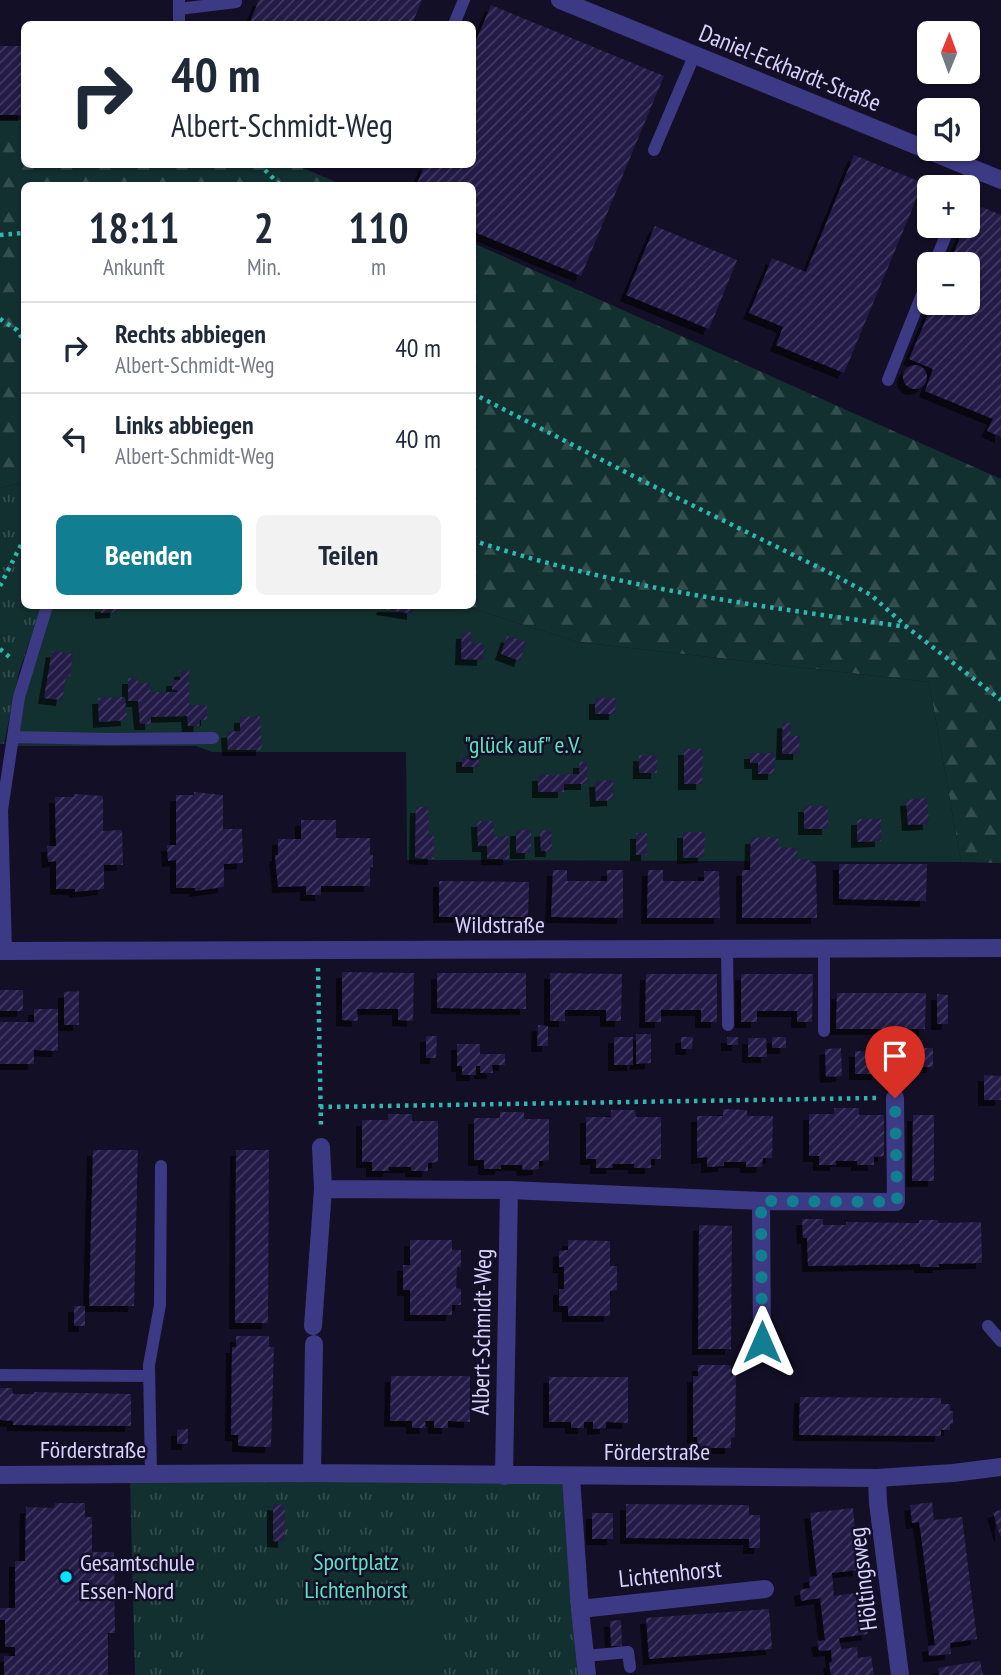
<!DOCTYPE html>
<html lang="de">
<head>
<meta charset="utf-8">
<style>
	:root { --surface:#fff; --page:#f2f2f3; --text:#1f2937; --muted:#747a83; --line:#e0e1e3; --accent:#117e91 }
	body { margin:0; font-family:"PT Sans Narrow",sans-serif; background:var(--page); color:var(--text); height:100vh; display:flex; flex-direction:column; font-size:26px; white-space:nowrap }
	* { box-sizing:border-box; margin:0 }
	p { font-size:23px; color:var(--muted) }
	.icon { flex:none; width:38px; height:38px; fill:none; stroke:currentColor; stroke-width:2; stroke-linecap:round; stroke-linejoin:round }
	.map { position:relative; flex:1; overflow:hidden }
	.sheet { position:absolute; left:21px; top:182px; width:455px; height:427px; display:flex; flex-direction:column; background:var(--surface); border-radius:10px; box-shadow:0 2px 5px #0004 }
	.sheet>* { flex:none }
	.banner { position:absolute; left:21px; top:21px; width:455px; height:147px; border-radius:10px; box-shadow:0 2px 5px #0004; background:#fff; color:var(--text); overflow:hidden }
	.needle { width:46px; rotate:1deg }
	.tools { position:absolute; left:917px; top:21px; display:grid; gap:14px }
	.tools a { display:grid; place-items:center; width:63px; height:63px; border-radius:10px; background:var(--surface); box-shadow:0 2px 5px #0004; font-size:35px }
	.pin { position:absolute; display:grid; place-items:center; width:60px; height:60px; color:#fff; margin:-72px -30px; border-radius:50% 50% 50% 0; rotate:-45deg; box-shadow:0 0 7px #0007 }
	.pin .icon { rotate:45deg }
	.me { position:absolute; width:77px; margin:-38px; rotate:0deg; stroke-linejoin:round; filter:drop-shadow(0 0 5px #0008) }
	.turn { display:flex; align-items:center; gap:24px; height:147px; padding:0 35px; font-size:32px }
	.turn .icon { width:91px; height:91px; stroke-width:2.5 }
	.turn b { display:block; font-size:49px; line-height:60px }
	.eta { display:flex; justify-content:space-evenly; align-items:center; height:119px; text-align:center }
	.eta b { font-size:42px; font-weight:700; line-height:49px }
	.action { display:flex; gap:14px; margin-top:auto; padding:14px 35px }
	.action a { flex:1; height:80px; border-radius:10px; background:var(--accent); color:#fff; font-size:28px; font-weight:700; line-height:80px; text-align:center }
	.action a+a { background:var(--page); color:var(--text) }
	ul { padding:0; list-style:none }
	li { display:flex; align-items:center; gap:21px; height:91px; padding:0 35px; border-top:2px solid var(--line) }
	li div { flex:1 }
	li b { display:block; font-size:26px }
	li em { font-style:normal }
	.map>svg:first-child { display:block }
</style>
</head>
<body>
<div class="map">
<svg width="1001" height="1675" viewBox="0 0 1001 1675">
	<defs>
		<pattern id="forest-firs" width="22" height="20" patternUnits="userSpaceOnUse" patternTransform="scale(1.75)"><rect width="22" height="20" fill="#12302f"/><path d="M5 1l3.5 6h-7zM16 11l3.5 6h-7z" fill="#344d4e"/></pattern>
		<pattern id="park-tufts" width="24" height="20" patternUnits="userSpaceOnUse" patternTransform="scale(1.75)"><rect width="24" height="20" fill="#12302f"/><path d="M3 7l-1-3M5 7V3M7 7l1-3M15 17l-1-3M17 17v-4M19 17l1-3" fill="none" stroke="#344d4e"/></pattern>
		<pattern id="building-hatch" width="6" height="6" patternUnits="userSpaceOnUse" patternTransform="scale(1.75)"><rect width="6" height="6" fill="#241b47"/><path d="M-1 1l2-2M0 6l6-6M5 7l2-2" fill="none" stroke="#433b63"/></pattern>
		<filter id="shadow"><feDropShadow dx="-6" dy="6" stdDeviation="0" flood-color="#0009"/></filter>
	</defs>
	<rect width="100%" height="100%" fill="#130f26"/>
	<path fill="url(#forest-firs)" d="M0 120H24V164L296 165 343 185 24 186V482L0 488Z
		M473 243 1001 479V863L961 862 929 682 578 642 464 606H472Z"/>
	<path fill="url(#park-tufts)" d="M24 482V606H42L19 672 4 744H0V488Z
		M130 1480 566 1483 581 1675H135Z"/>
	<path fill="#12302f" d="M51 606H464L578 642 929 682 961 862 407 860 406 752H212L196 746H18V719Z
		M438 1608 439 1675H210L209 1611Z"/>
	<path fill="url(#building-hatch)" filter="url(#shadow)" d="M259 0H422L412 24H249Z
		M491 5 664 76 581 276 472 231V186H416L425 164H472V50Z
		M0 46H24V115H0Z
		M854 155 923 183 844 373 776 345 783 327 749 313 772 258 806 272Z
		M982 207 1001 215V437L987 431 993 419 925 391 933 369 909 359 933 303H968V264H949L965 226H968L970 213Z
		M655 226 737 260 709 329 626 295Z
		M903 377a12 12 0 1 1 24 0a12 12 0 1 1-24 0Z
		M101 606H116V612L101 613Z
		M383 606H413V614L382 609Z
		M471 632V643H484L483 660 461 659 462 633Z
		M507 636 526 642 520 661 501 654Z
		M52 651 73 654 70 676H66L62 700 44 698Z
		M189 670V705H207V720H200L199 726H188L187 716 151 717V724H140L138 701H128V678H138V683H150V692H177V690H172V680H180V671Z
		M125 697 127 720 99 722 98 698Z
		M595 698H616L615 714H595Z
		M260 716 262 750H228L227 732 240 731V717Z
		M783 722 791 723 790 736H800L799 754H782Z
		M684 749H703L702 784H684Z
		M750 753H775L774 774H758V763H750Z
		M639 755 657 756V773H639Z
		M462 756H479V767H462Z
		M579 762H587V784H564V792H538V775L579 774Z
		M613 780V800L596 801 595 781Z
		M194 792 223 795V829H242L243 863 224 864V887L195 891V888H176V860L168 861 167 845H176V795H194Z
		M74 794 103 796V831L122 830 123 865H104V889L75 892V889H56V861L48 862 47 846H56L55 797H74Z
		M927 798 929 824 908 825 906 800Z
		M804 806H828V829H804Z
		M416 807H428L429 835H434V859L415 858Z
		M857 819H881V841L857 842Z
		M301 820H336V838H370V855H373V867H370V886H321V895H306V886L278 887 275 855H278V839H301Z
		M477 821H494V837L509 836V859H487V846H478Z
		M516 830H531V853H516Z
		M551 830 552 851H541L540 831Z
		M683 832H705L704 857 683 858Z
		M636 833H647V855H636Z
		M778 837 779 847 797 848V859H808L816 866 817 918H742V870H750L751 838Z
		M839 864H927L926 901 839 899Z
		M553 870H567V881H607V870H623V918L551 917Z
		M648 870H663V881H704V871H719L720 918H647Z
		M439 881 529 882 528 917H439Z
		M342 972 414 973 413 1021 398 1020V1009H357L358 1021 342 1020Z
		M437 973H526V1009L437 1008Z
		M550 973 622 974 621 1021H606V1010H565V1021H550Z
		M646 974H717V1022H701V1010H661V1022H645Z
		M741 974H813L812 1022H797V1011H757V1022H741Z
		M0 990H23V1011H0Z
		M79 991V1025H64V992Z
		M837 993H926L925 1029H836Z
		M937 994 948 995V1024H937Z
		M34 1009H58V1051L34 1050V1064H0V1022H34Z
		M538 1025 548 1026V1046H537Z
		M636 1034H651V1063L636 1064Z
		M426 1036H437L436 1058H426Z
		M614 1037H633V1065H614Z
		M681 1037H693L692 1049H681Z
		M727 1037H738V1045H727Z
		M772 1037H786V1048H772Z
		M748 1038H766L767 1057H748Z
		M457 1044H480V1054H505V1065H492L493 1073H480V1066H476V1075H462V1066H457Z
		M841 1048 842 1076 826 1077 825 1049Z
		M923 1048H933V1067H923Z
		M855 1051 879 1052 878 1074H855Z
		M890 1054H915L914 1073 889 1072Z
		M984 1075 1001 1076V1100H984Z
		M834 1108H859V1115H884V1156L874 1157V1165H857V1161H836V1165H819V1156H809V1114H834Z
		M723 1109 747 1110V1116H773L772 1158H763L762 1167H746V1162H724V1166L707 1167V1157L697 1158V1116H723Z
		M611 1110H635L636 1117H661V1159H651V1168H634V1164H612L613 1168H596V1159H586V1117H611Z
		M500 1112H524V1119H549V1160L539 1161V1169L523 1170 522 1165H501V1169H484V1160H474V1118H500Z
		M388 1114H412V1121H438V1162L428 1163V1171H411V1167H389V1171H372V1162H362V1120H388Z
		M913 1115H934V1181H912Z
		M93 1150H138L134 1306H89Z
		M236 1150H269L268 1323H235Z
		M802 1219H823V1225H846V1222L919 1223V1220H938V1223L981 1222 982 1263 938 1264 939 1267H920V1264L808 1266 807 1238H803Z
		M699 1225 732 1226 731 1349H698Z
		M410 1240H452V1250H461V1267H457L456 1288 461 1289V1305H452V1315H410V1290H403V1265H410Z
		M568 1240 610 1241V1266H617V1290L610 1291V1316H568V1306H559V1289H564V1267H559V1251L568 1250Z
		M74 1306H85V1326H74Z
		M236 1336H269V1347H274L271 1447 238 1446V1435H231L232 1347H236Z
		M698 1365H731V1376L736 1373 735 1437 731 1438V1448H697V1437H693V1376H698Z
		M391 1376H470V1422L448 1421V1428H434V1421H425L426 1428H412V1421H390Z
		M549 1377H628V1423L606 1422V1428L593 1429V1422H584V1428H571V1422H549Z
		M0 1388H12L13 1394H34V1392L131 1394V1426L13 1425V1421L0 1420Z
		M800 1397 941 1398V1404H950V1411H953V1424H950V1430H941V1436L799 1435Z
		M188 1429V1444H177V1430Z
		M932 1502 934 1520 962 1517 977 1639 950 1643 951 1654 929 1656 928 1646 935 1645 922 1543 919 1522 912 1523 910 1505Z
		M55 1503H85V1517H92V1552H114L115 1633H108V1675H4V1656H15V1647H5V1620H0V1608H15V1561H25L26 1507 54 1508Z
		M273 1504 285 1505 284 1542 273 1541Z
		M626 1504 749 1505V1515H760V1548H749V1539L626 1538Z
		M853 1508 859 1570 832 1573 833 1585 834 1596 862 1592 868 1634 839 1638 841 1649 857 1647 858 1658 871 1656 874 1675H831L829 1663 832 1661 831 1650 819 1651 817 1641 825 1640 820 1598 801 1601 800 1590 810 1588 809 1577 817 1576 810 1513Z
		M1001 1510V1536H1000L993 1512Z
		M592 1513H613V1539H592Z
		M769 1609 772 1649 649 1659 646 1618Z
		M621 1620 622 1646H611L610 1621Z
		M980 1661 983 1675H939L938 1668Z"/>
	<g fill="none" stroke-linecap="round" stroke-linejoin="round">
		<path stroke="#2fb8b0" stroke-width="4.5" stroke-dasharray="3.5 5" stroke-linecap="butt" d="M259 164 281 186
			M0 235 24 233
			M0 319 17 330 24 341
			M472 393 637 478 834 575 871 595 908 628 1001 700
			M472 540C613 588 760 606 907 627
			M0 586 24 539
			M0 649 13 660
			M318 968 321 1127
			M320 1107 876 1098"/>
		<path stroke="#3d3a85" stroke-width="12" d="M179 0V24
			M179 9 236 2
			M454 24 464 0
			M654 150 694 56
			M965 187 972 168
			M934 264 950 226
			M888 380 929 277
			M13 737 109 739 213 738
			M727 949 728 1025
			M824 949V1031
			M6 951 2 810 19 697 47 606
			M988 1326 1001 1341
			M0 1375 149 1376
			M151 1474 149 1365 160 1305 161 1166
			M585 1656 628 1652 630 1667"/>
		<path stroke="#3d3a85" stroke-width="18" d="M0 951 1001 948
			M323 1189 509 1190 504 1476
			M509 1190 761 1201 762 1342
			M761 1201 896 1202 895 1098
			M313 1326 323 1189 321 1147
			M312 1473 314 1344
			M0 1475 312 1473 877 1478 953 1473 1001 1467
			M571 1477 580 1609 587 1675
			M877 1478 878 1503 900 1675
			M580 1609 765 1589"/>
		<path stroke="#3d3a85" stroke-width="18" d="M560 0 1001 180"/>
	</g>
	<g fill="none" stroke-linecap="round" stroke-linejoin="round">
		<path stroke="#117e91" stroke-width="12" stroke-dasharray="0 21.6" d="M762 1342 761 1201 897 1202 895 1098"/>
	</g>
	<circle fill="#00e5ff" stroke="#130f26" stroke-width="2.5" cx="66" cy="1577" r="7"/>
	<g text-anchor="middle" stroke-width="5" stroke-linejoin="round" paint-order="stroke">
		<g font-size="24" fill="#d9d4ff" stroke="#130f26">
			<text transform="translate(790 68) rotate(22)" y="8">Daniel-Eckhardt-Straße</text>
			<text x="500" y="933">Wildstraße</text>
			<text transform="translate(482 1332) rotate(-89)" y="8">Albert-Schmidt-Weg</text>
			<text x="93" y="1458">Förderstraße</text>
			<text x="657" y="1460">Förderstraße</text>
			<text transform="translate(670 1574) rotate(-6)" y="8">Lichtenhorst</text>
			<text transform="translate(863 1579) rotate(-97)" y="8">Höltingsweg</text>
		</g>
		<g font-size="24" fill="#5fe0c0" stroke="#130f26">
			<text x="523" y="753">"glück auf" e.V.</text>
			<text x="356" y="1570">Sportplatz<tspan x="356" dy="28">Lichtenhorst</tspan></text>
		</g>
		<g font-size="24" fill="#d9d4ff" stroke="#130f26" text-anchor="start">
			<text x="80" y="1571">Gesamtschule<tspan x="80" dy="28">Essen-Nord</tspan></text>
		</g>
	</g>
</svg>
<div class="tools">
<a><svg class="needle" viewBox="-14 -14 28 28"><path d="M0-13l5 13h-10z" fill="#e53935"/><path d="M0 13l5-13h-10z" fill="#747a83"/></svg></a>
<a><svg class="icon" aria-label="sound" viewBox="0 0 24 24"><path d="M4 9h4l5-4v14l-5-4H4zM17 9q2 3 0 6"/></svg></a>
<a>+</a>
<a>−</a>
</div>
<div class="pin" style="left:895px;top:1098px;background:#d93025"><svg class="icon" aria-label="arrive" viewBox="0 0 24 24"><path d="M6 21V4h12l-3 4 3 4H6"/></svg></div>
<svg class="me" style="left:762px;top:1342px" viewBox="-20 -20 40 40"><path d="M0-17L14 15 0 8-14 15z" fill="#117e91" stroke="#fff" stroke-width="4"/></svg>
<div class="banner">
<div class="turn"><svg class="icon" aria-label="right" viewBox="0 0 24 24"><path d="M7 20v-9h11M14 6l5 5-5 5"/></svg><div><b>40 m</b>Albert-Schmidt-Weg</div></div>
</div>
<section class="sheet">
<div class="eta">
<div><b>18:11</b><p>Ankunft</p></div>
<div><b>2</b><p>Min.</p></div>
<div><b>110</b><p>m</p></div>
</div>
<ul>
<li><svg class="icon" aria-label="right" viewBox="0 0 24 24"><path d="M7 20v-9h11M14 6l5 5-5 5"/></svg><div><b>Rechts abbiegen</b><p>Albert-Schmidt-Weg</p></div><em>40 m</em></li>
<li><svg class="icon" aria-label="left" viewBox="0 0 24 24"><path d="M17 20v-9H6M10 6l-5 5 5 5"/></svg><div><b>Links abbiegen</b><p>Albert-Schmidt-Weg</p></div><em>40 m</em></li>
</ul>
<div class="action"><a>Beenden</a><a>Teilen</a></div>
</section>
</div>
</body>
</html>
